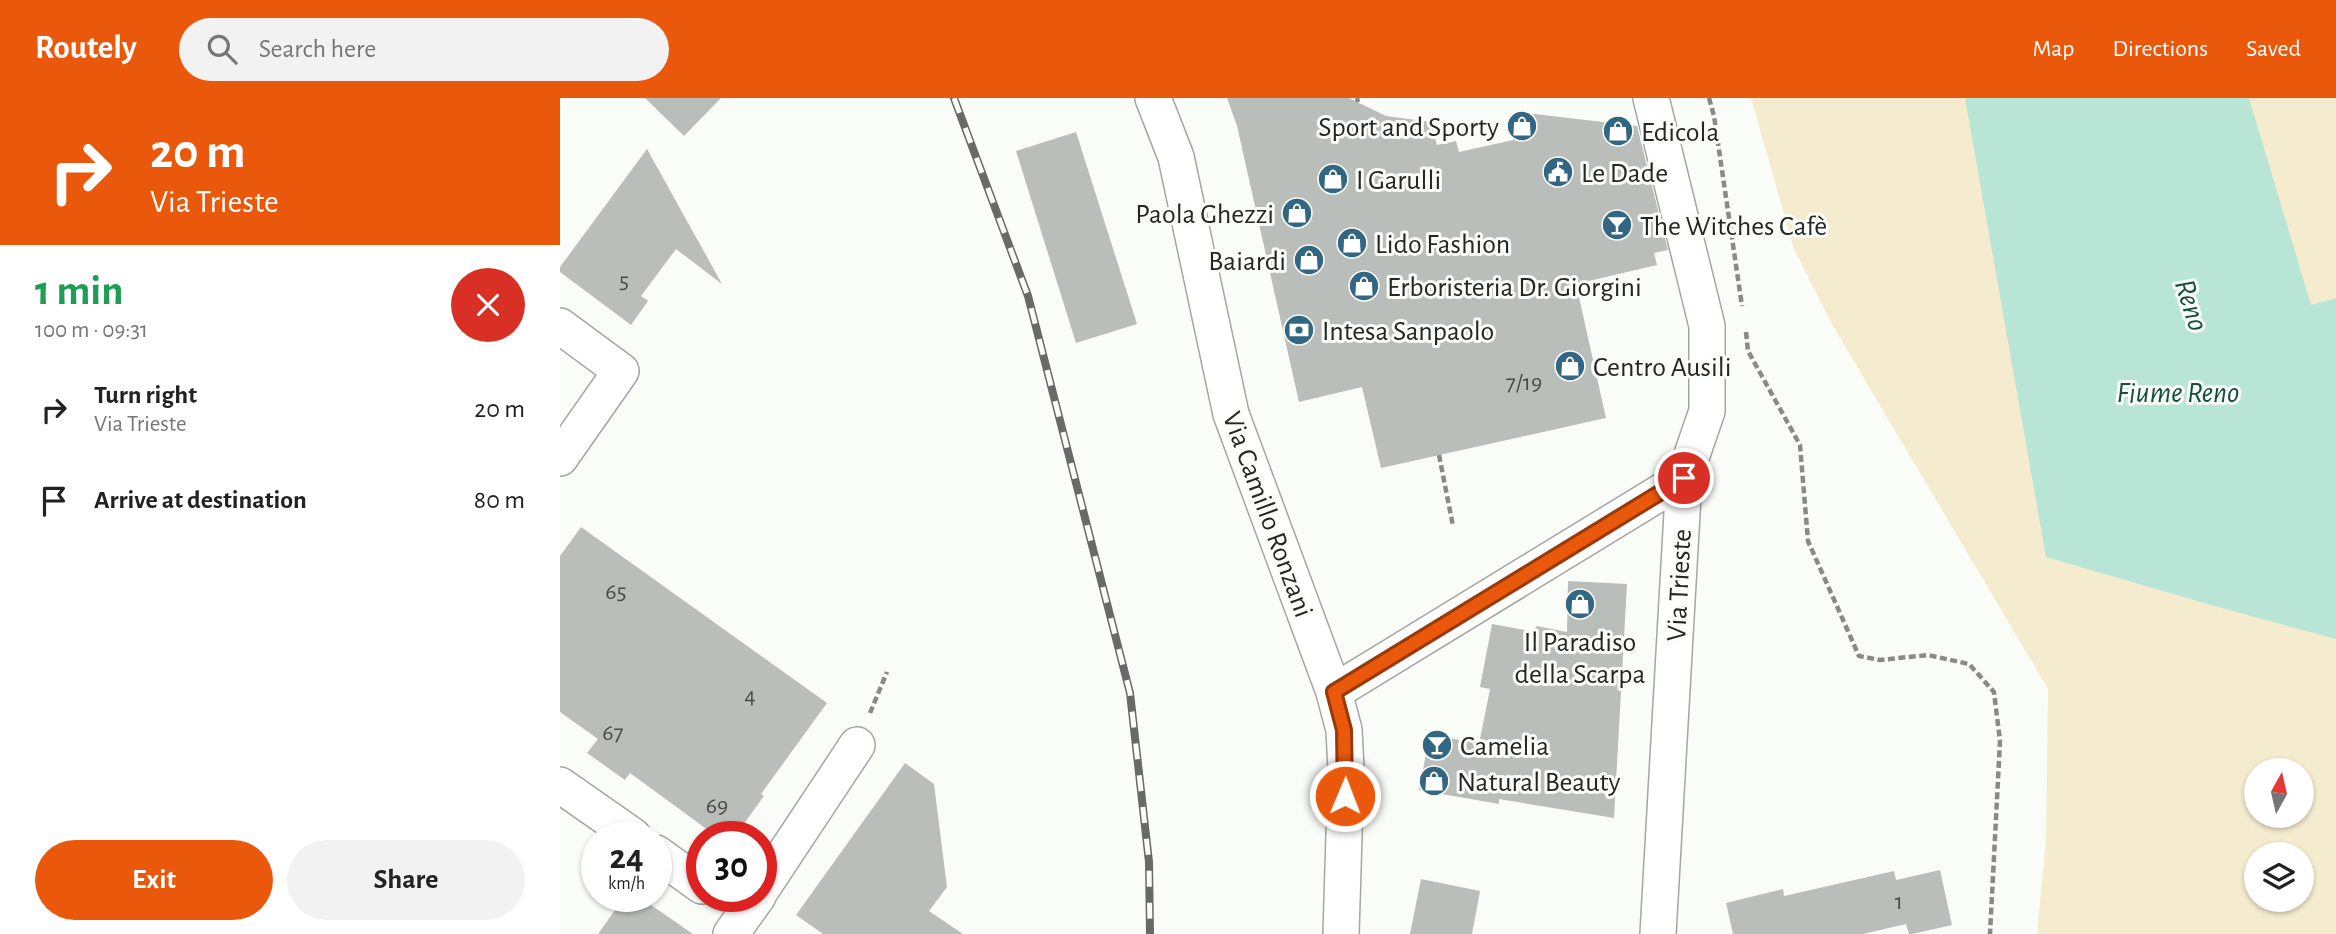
<!DOCTYPE html>
<html lang="en">
<head>
<meta charset="utf-8">
<style>
	:root { --surface:#fff; --page:#f2f2f2; --text:#222; --muted:#767676; --accent:#ea580c }
	body { margin:0; font-family:"Alegreya Sans",sans-serif; background:var(--page); color:var(--text); height:100vh; display:flex; flex-direction:column; font-size:26px; white-space:nowrap }
	* { box-sizing:border-box; margin:0 }
	p { font-size:23px; color:var(--muted) }
	.icon { flex:none; width:38px; height:38px; fill:none; stroke:currentColor; stroke-width:2; stroke-linecap:round; stroke-linejoin:round }
	.map { position:relative; flex:1; overflow:hidden }
	.panel { display:flex; flex-direction:column; background:var(--surface); width:560px }
	.panel>* { flex:none }
	.banner { background:#ea580c; color:#fff; overflow:hidden }
	.needle { width:46px; rotate:8deg }
	.controls { position:absolute; left:1684px; top:660px; display:grid; gap:14px }
	.controls a { display:grid; place-items:center; width:70px; height:70px; border-radius:50%; background:var(--surface); box-shadow:0 2px 5px #0004; font-size:35px }
	.speed { position:absolute; left:21px; top:723px; display:flex; gap:14px; font-size:35px; font-weight:700; text-align:center }
	.speed>* { display:grid; place-content:center; width:91px; height:91px; border-radius:50%; background:var(--surface); box-shadow:0 2px 5px #0004; line-height:1 }
	.speed small { font-size:18px; font-weight:400 }
	.speed .limit { border:10px solid #d22; background:#fff; color:#111 }
	.pin { position:absolute; display:grid; place-items:center; width:60px; height:60px; color:#fff; margin:-30px; border:4px solid #fff; border-radius:50%; box-shadow:0 2px 7px #0007 }
	.me { position:absolute; width:77px; margin:-38px; rotate:1deg; stroke-linejoin:round; filter:drop-shadow(0 0 5px #0008) }
	.turn { display:flex; align-items:center; gap:24px; height:147px; padding:0 35px; font-size:32px }
	.turn .icon { width:91px; height:91px; stroke-width:2.5 }
	.turn b { display:block; font-size:49px; line-height:60px }
	.round { display:grid; place-items:center; flex:none; width:74px; height:74px; border-radius:37px; background:var(--page) }
	.head { display:flex; align-items:center; justify-content:space-between; height:119px; padding:0 35px }
	h1 { font-size:42px; font-weight:700; line-height:52px; color:#1e9e55 }
	.cta { display:flex; gap:14px; margin-top:auto; padding:14px 35px }
	.cta a { flex:1; height:80px; border-radius:42px; background:var(--accent); color:#fff; font-size:28px; font-weight:700; line-height:80px; text-align:center }
	.cta a+a { background:var(--page); color:var(--text) }
	ul { padding:0; list-style:none }
	li { display:flex; align-items:center; gap:21px; height:91px; padding:0 35px }
	li div { flex:1 }
	li b { display:block; font-size:26px }
	li em { font-style:normal }
	header { display:flex; align-items:center; gap:42px; box-sizing:border-box; height:98px; padding:0 35px; background:var(--accent); color:#fff }
	header strong { font-size:33px }
	nav { display:flex; gap:38px; margin-inline-start:auto; font-size:24px }
	.search { width:490px; height:63px; background:var(--page); display:flex; align-items:center; gap:18px; box-sizing:border-box; padding:0 24px; border-radius:38px; color:var(--muted); font-size:26px }
	main { display:flex; flex:1; min-height:0 }
	.map>svg:first-child { display:block }
</style>
</head>
<body>
<header>
<strong>Routely</strong>
<div class="search"><svg class="icon" aria-label="search" viewBox="0 0 24 24"><circle cx="10" cy="10" r="6"/><path d="M15 15l6 6"/></svg>Search here</div>
<nav><a>Map</a><a>Directions</a><a>Saved</a></nav>
</header>
<main>
<section class="panel">
<div class="banner">
<div class="turn"><svg class="icon" aria-label="right" viewBox="0 0 24 24"><path d="M7 20v-9h11M14 6l5 5-5 5"/></svg><div><b>20 m</b>Via Trieste</div></div>
</div>
<div class="head"><div><h1>1 min</h1><p>100 m · 09:31</p></div><a class="round" style="background:#d93025;color:#fff"><svg class="icon" aria-label="close" viewBox="0 0 24 24"><path d="M6 6l12 12M18 6L6 18"/></svg></a></div>
<ul>
<li><svg class="icon" aria-label="right" viewBox="0 0 24 24"><path d="M7 20v-9h11M14 6l5 5-5 5"/></svg><div><b>Turn right</b><p>Via Trieste</p></div><em>20 m</em></li>
<li><svg class="icon" aria-label="arrive" viewBox="0 0 24 24"><path d="M6 21V4h12l-3 4 3 4H6"/></svg><div><b>Arrive at destination</b></div><em>80 m</em></li>
</ul>
<div class="cta"><a>Exit</a><a>Share</a></div>
</section>
<div class="map">
<svg width="1776" height="836" viewBox="0 0 1776 836">
	<rect width="100%" height="100%" fill="#fafcf8"/>
	<path fill="#f5eccf" fill-rule="evenodd" d="M1191 0H1776V836H1477L1486 742 1488 591 1273 228 1234 151ZM1696 672H1741V718H1696ZM1696 756H1741V802H1696Z"/>
	<path fill="#b8e5d6" d="M1405 0H1689L1751 207 1776 200V541L1658 509 1486 459Z"/>
	<path fill="#babebb" d="M85 0H161L124 38Z
		M667 0H789L826 18 871 24 877 47 896 43 899 54 953 42 948 20 966 15 1077 28 1108 152 1094 155 1097 167 1016 186 1046 320 821 370 802 289 739 304 677 28Z
		M516 34 577 226 516 245 456 53Z
		M87 51 162 186 116 151 81 198 88 203 71 227 0 174V169Z
		M21 429 267 605 201 696 204 698 175 738H156L70 675 65 682 27 655 38 641 0 614V458Z
		M1008 483 1067 486 1054 720 939 701V706L859 692 870 636 919 646 930 591 920 589 932 526 975 534 976 528 1007 534Z
		M345 665 374 686 387 789 369 813 403 836H263L236 817Z
		M1380 772 1392 827 1352 836H1349L1346 826 1303 836H1173L1166 805 1223 791 1224 798 1334 773 1336 782Z
		M861 781 920 793 912 836H850Z
		M65 798H78L133 836H38Z"/>
	<g fill="none" stroke-linecap="round" stroke-linejoin="round">
		<g stroke="#a4a6a2" stroke-width="38">
			<path id="minor" d="M593 0 616 59 671 316 774 594 784 632 786 671 781 836
				M1091 0 1147 228V313L1124 380 1098 836
				M0 228 61 273 0 360
				M774 594 1124 380
				M0 687 73 738
				M96 755 142 788
				M201 792 297 647
				M171 836 198 798"/>
		</g>
		<path stroke="#888a87" stroke-width="4.5" stroke-dasharray="7 3.5" stroke-linecap="butt" d="M797 0 798 4
			M1149 0 1154 18 1182 208
			M1186 234 1188 253 1240 347 1248 443 1299 558 1320 562 1368 557 1409 566 1434 594 1440 643 1430 836
			M879 357 893 428
			M310 615 327 574"/>
		<use href="#minor" stroke="#fff" stroke-width="35"/>
		<g stroke="#686968" stroke-width="8">
			<path id="rail" d="M394 0 468 198 570 595 589 764 590 836"/>
		</g>
		<use href="#rail" stroke="#fafcf8" stroke-width="5" stroke-dasharray="16" stroke-linecap="butt"/>
	</g>
	<g fill="none" stroke-linecap="round" stroke-linejoin="round">
		<g stroke="#983908" stroke-width="18">
			<path id="route" d="M785 698 784 632 774 594 1124 380"/>
		</g>
		<use href="#route" stroke="#ea580c" stroke-width="12"/>
	</g>
	<defs>
		<g id="shop-disc" transform="scale(1.575)"><circle r="9.5" fill="#326682" stroke="#fafcf8"/><path d="M-5-2.5h2.3a2.7 3.5 0 0 1 5.4 0H5L5.5 6h-11ZM-1.5-2.5h3a1.5 2.3 0 0 0-3 0Z" fill="#fff"/></g>
		<g id="civic-disc" transform="scale(1.575)"><circle r="9.5" fill="#326682" stroke="#fafcf8"/><path d="M-.6-6.5H3V-4.5H.6V-3L4-1V1h2V6H-6V1h2V-1L-.6-3ZM-1.2 2.5V6h2.4V2.5Z" fill="#fff"/></g>
		<g id="bar-disc" transform="scale(1.575)"><circle r="9.5" fill="#326682" stroke="#fafcf8"/><path d="M-6-5H6L.8 .8V4.5H3.5V6h-7V4.5H-.8V.8Z" fill="#fff"/></g>
		<g id="bank-disc" transform="scale(1.575)"><circle r="9.5" fill="#326682" stroke="#fafcf8"/><path d="M-6-4H6V4H-6ZM0-2.3a2.3 2.3 0 1 0 0 4.6a2.3 2.3 0 1 0 0-4.6Z" fill="#fff"/></g>
	</defs>
	<g fill-rule="evenodd">
		<use href="#shop-disc" x="962" y="28"/>
		<use href="#shop-disc" x="1058" y="33"/>
		<use href="#civic-disc" x="998" y="74"/>
		<use href="#shop-disc" x="773" y="81"/>
		<use href="#shop-disc" x="737" y="115"/>
		<use href="#bar-disc" x="1057" y="127"/>
		<use href="#shop-disc" x="792" y="145"/>
		<use href="#shop-disc" x="749" y="162"/>
		<use href="#shop-disc" x="804" y="188"/>
		<use href="#bank-disc" x="739" y="232"/>
		<use href="#shop-disc" x="1010" y="268"/>
		<use href="#shop-disc" x="1020" y="506"/>
		<use href="#bar-disc" x="877" y="647"/>
		<use href="#shop-disc" x="874" y="683"/>
	</g>
	<g text-anchor="middle" stroke-width="6" stroke-linejoin="round" paint-order="stroke">
		<g font-size="24" fill="#4a4b4a">
			<text x="64" y="190">5</text>
			<text x="964" y="292">7/19</text>
			<text x="56" y="501">65</text>
			<text x="190" y="605">4</text>
			<text x="53" y="642">67</text>
			<text x="157" y="715">69</text>
			<text x="1339" y="811">1</text>
		</g>
		<g font-size="28" fill="#242524" stroke="#fafcf8" text-anchor="start">
			<text x="939" y="38" text-anchor="end">Sport and Sporty</text>
			<text x="1081" y="43">Edicola</text>
			<text x="1021" y="84">Le Dade</text>
			<text x="796" y="91">I Garulli</text>
			<text x="714" y="125" text-anchor="end">Paola Ghezzi</text>
			<text x="1080" y="137">The Witches Cafè</text>
			<text x="815" y="155">Lido Fashion</text>
			<text x="726" y="172" text-anchor="end">Baiardi</text>
			<text x="827" y="198">Erboristeria Dr. Giorgini</text>
			<text x="762" y="242">Intesa Sanpaolo</text>
			<text x="1033" y="278">Centro Ausili</text>
			<text x="1020" y="553" text-anchor="middle">Il Paradiso<tspan x="1020" dy="32">della Scarpa</tspan></text>
			<text x="900" y="657">Camelia</text>
			<text x="897" y="693">Natural Beauty</text>
		</g>
		<g font-size="28" fill="#242524" stroke="#fafcf8">
			<text transform="translate(709 416) rotate(70)" y="10">Via Camillo Ronzani</text>
			<text transform="translate(1118 487) rotate(-87)" y="10">Via Trieste</text>
		</g>
		<g font-size="30" font-style="italic" fill="#154f41" stroke="#fafcf8">
			<text transform="translate(1632 207) rotate(72)" y="10">Reno</text>
			<text x="1618" y="304">Fiume Reno</text>
		</g>
	</g>
</svg>
<div class="controls">
<a><svg class="needle" viewBox="-14 -14 28 28"><path d="M0-13l5 13h-10z" fill="#e53935"/><path d="M0 13l5-13h-10z" fill="#767676"/></svg></a>
<a><svg class="icon" aria-label="layers" viewBox="0 0 24 24"><path d="M12 4l9 5-9 5-9-5zM3 14l9 5 9-5"/></svg></a>
</div>
<div class="speed"><div>24<small>km/h</small></div><div class="limit">30</div></div>
<div class="pin" style="left:1124px;top:380px;background:#d93025"><svg class="icon" aria-label="arrive" viewBox="0 0 24 24"><path d="M6 21V4h12l-3 4 3 4H6"/></svg></div>
<svg class="me" style="left:785px;top:698px" viewBox="-20 -20 40 40"><circle r="17" fill="#ea580c" stroke="#fff" stroke-width="3"/><path d="M0-11L8 9 0 5-8 9z" fill="#fff"/></svg>
</div>
</main>
</body>
</html>
